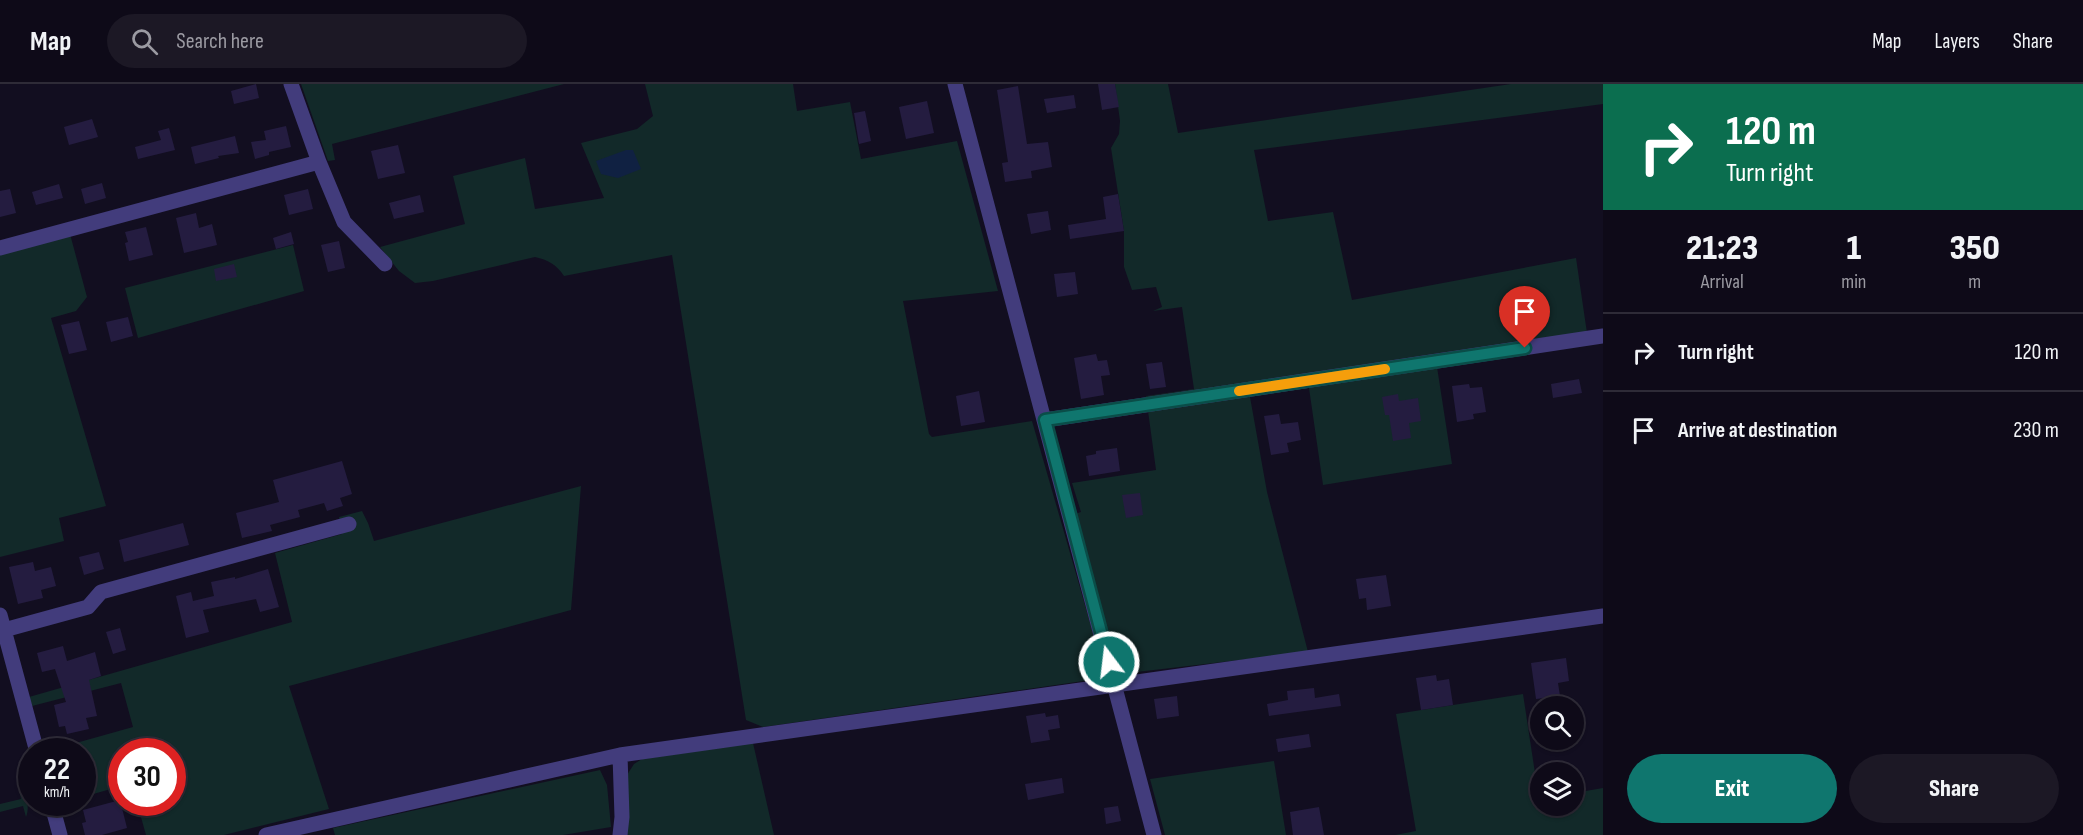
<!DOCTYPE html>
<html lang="en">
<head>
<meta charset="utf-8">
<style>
	:root { --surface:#0e0a18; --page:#1c1825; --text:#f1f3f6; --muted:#9b9aa2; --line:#2e2b37; --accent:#0f766e }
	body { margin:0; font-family:"Sofia Sans Condensed",sans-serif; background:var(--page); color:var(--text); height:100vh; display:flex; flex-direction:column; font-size:22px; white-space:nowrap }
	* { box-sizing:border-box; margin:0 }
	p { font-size:20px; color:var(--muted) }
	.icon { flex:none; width:33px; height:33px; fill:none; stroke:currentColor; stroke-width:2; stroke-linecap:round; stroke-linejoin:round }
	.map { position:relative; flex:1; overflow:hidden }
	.drawer { display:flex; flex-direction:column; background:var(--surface); width:480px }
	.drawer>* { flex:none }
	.guide { background:#0b6e4f; color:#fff; overflow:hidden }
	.controls { position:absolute; left:1530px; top:612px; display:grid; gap:12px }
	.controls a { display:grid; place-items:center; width:54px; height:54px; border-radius:50%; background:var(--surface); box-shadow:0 2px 4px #0004,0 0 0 2px var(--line); font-size:30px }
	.speed { position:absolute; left:18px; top:654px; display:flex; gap:12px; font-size:30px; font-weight:700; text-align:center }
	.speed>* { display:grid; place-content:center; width:78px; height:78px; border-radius:50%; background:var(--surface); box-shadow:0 2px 4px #0004,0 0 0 2px var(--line); line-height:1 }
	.speed small { font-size:15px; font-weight:400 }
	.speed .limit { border:9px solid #d22; background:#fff; color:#111 }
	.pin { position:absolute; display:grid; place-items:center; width:51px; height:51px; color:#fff; margin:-62px -26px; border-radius:50% 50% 50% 0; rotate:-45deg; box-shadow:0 0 6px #0007 }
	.pin .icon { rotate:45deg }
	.me { position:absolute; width:66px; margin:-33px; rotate:345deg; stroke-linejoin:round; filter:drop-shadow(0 0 4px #0008) }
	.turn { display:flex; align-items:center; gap:21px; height:126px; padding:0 24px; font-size:27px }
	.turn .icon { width:78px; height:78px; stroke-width:2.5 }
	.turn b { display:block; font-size:42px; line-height:51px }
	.eta { display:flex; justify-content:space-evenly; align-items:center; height:102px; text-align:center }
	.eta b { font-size:36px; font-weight:800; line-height:42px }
	.action { display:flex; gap:12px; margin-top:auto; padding:12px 24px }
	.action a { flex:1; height:69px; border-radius:36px; background:var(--accent); color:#fff; font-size:24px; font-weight:800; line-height:69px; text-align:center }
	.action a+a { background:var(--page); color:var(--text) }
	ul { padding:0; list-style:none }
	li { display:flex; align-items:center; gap:18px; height:78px; padding:0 24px; border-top:2px solid var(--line) }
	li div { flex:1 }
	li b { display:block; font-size:22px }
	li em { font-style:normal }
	header { display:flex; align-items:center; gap:36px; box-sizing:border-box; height:84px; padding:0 30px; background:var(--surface); border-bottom:2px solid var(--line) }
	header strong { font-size:28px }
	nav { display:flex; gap:33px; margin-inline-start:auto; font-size:21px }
	.search { width:420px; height:54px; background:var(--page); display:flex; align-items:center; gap:15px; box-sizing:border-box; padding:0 21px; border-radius:33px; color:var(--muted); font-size:22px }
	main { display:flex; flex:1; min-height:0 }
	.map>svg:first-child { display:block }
</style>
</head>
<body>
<header>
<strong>Map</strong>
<div class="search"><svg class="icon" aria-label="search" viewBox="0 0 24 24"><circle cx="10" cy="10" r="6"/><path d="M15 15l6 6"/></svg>Search here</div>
<nav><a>Map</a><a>Layers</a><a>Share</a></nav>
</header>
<main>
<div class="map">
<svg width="1603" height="751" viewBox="0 0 1603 751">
	<rect width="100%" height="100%" fill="#120e20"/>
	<path fill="#122929" d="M301 0H564L332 60 335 76 328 77Z
		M645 0H793L797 27 850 18 861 75 957 57 998 207 903 217 929 350 932 353 1032 337 1104 587 1097 595 763 643 746 636 672 171 564 192C556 180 548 176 535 173L433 197 415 199 399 187 380 163 465 140 453 92 525 74 535 125 604 114 581 59 637 45 653 32Z
		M1115 0H1168L1178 49 1511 0H1603V20L1254 66 1268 137 1333 128 1352 216 1576 174 1587 249 1435 270 1452 380 1323 401 1309 304 1250 313 1267 408 1308 568 1128 589 1120 587 1115 579 1075 430 1081 428 1072 399 1156 386 1146 312 1194 305 1182 223 1153 227 1162 223 1156 203 1132 206 1124 183V147L1111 64 1119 50 1120 37Z
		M70 150 87 213 76 227 51 234 106 422 59 434 64 457 0 473V170Z
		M293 161 304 207 138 254 125 204Z
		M581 402 571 526 289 602 329 725 224 751H146L137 719 172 718V668H122L121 702 83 713 82 668H44L133 643 121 599 32 622 29 613 292 538 275 469 342 450 339 433 362 427 368 439 374 457Z
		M1523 610 1540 722H1574V709L1603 704V751H1395L1416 747 1396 630Z
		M753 659 774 751H622L627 691 634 680 642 675Z
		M1274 677 1286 751H1165L1150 695Z
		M600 686 607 701 611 743 563 751H335L333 744Z
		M19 705C27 713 30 722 26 733L23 722 0 728V720L21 715Z"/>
	<path fill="#102142" d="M626 66H633L641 85 618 94 601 90 596 77Z"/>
	<path fill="#241c40" d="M256 0 259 14 234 20 231 7Z
		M1098 0H1115L1119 23 1102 26Z
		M1018 2 1027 60 1048 58 1052 83 1031 87 1032 94 1005 98 1002 79 1008 78 997 6Z
		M1074 11 1076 24 1047 29 1044 15Z
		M927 17 934 49 906 55 899 23Z
		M865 27 871 57 859 60 854 29Z
		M92 35 98 53 69 61 64 43Z
		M286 42 291 63 269 68V71L255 75 251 58 266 56 264 47Z
		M169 44 175 66 138 75 135 63 161 56 158 47Z
		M235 52 239 69 218 72 219 74 195 80 191 63Z
		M398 61 405 89 378 95 371 67Z
		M102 99 106 114 85 120 81 105Z
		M59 100 63 114 36 121 32 108Z
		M10 105 16 129 0 133V107Z
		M308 105 313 125 289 131 284 111Z
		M1118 110 1124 147 1070 155 1068 141 1106 135 1103 113Z
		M420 111 424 128 394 135 389 119Z
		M1048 127 1051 146 1031 150 1027 130Z
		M196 129 199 144 212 140 217 161 184 169 176 134Z
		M146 143 153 171 129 177 125 159 128 158 125 148Z
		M291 148 294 160 276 165 273 154Z
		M339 157 345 184 328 188 321 161Z
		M234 180 237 193 216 197 214 185Z
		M1075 188 1078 210 1057 213 1054 190Z
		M128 233 133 252 111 258 106 238Z
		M79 237 87 266 69 270 61 241Z
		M1096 270 1098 277 1107 276 1110 291 1101 292 1104 311 1081 315 1074 274Z
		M1162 278 1166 303 1150 305 1146 280Z
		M1579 295 1582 309 1553 314 1551 300Z
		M1469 300 1470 304 1482 303 1486 328 1473 330 1474 335 1457 338 1452 302Z
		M979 307 985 338 961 342 956 312Z
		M1398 310 1399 317 1418 314 1421 337 1409 339 1411 354 1393 357 1389 331H1385L1382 313Z
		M1279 330 1281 340 1298 338 1301 356 1287 359 1289 368 1271 371 1264 332Z
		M1117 364 1120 387 1089 392 1086 372 1096 370V367Z
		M342 377 352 410 340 414 343 422 327 427 324 419 298 426 300 433 270 441 272 447 242 454 236 429 279 418 273 396Z
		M1140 409 1143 431 1126 434 1122 411Z
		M183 439 189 461 124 478 119 456Z
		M99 468 104 485 84 491 79 473Z
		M33 478 35 487 51 483 56 502 41 506 43 514 18 520 9 483Z
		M268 485 279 523 260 528 256 515 203 526 209 548 186 554 176 512 191 508 193 517 214 512 211 498 235 493V495Z
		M1386 491 1391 522 1367 526 1366 514 1359 515 1356 495Z
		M120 544 126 566 113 570 106 548Z
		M63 562 67 577 95 568 101 592 89 596 97 632 86 634 89 645 67 650 65 642 59 643 54 621 66 618 55 585 42 588 37 569Z
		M1566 574 1569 597 1558 599 1560 612 1536 615 1531 579Z
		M1436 591 1437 597 1449 595 1453 621 1421 626 1416 594Z
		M1314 604 1315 614 1339 610 1341 622 1269 632 1267 620 1288 616 1287 607Z
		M1177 612 1179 632 1157 635 1154 615Z
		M1045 629 1046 633 1058 631 1060 644 1048 646 1050 656 1031 659 1026 632Z
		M1309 650 1311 663 1278 668 1276 655Z
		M1062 694 1064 709 1028 716 1025 700Z
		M120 716 127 744 102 751H85L82 739 86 738 83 726Z
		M1118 722 1121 737 1106 740 1104 724Z
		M1319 723 1324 751H1293L1290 728Z"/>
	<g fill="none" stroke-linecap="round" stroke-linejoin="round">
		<path stroke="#423c7c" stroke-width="15" d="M291 0 319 78 344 138 385 180
			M955 0 1154 751
			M0 164 319 78
			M1045 336 1603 252
			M0 531 37 668
			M4 546 88 523 101 508 349 440
			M620 671 622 733 620 751
			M51 718 60 751
			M266 751 620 671 1603 532"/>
	</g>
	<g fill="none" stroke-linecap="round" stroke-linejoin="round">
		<g stroke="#0a4d48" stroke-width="15">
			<path id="route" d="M1109 578 1045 336 1525 264"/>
		</g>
		<use href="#route" stroke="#0f766e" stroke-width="10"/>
		<path stroke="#f59e0b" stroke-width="10" d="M1239 307 1385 285"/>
	</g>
</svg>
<div class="controls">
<a><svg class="icon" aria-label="search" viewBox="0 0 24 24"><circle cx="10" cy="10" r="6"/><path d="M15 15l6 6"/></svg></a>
<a><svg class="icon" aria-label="layers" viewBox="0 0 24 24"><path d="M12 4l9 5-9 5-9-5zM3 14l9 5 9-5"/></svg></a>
</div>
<div class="speed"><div>22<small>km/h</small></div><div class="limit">30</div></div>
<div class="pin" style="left:1525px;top:264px;background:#d93025"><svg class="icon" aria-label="arrive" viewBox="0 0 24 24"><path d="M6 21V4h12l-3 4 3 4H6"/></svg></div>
<svg class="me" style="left:1109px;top:578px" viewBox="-20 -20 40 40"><circle r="17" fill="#0f766e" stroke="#fff" stroke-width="3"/><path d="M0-11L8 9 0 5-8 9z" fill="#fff"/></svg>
</div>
<section class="drawer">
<div class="guide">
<div class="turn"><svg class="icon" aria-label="right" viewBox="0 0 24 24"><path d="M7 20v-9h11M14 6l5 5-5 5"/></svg><div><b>120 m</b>Turn right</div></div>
</div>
<div class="eta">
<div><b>21:23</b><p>Arrival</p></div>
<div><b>1</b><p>min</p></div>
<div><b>350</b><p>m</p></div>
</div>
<ul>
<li><svg class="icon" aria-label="right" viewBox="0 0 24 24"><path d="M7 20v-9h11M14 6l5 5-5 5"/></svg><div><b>Turn right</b></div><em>120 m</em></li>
<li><svg class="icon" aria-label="arrive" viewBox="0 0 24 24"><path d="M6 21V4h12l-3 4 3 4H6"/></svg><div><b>Arrive at destination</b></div><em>230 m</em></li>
</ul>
<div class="action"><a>Exit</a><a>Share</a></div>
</section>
</main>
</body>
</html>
